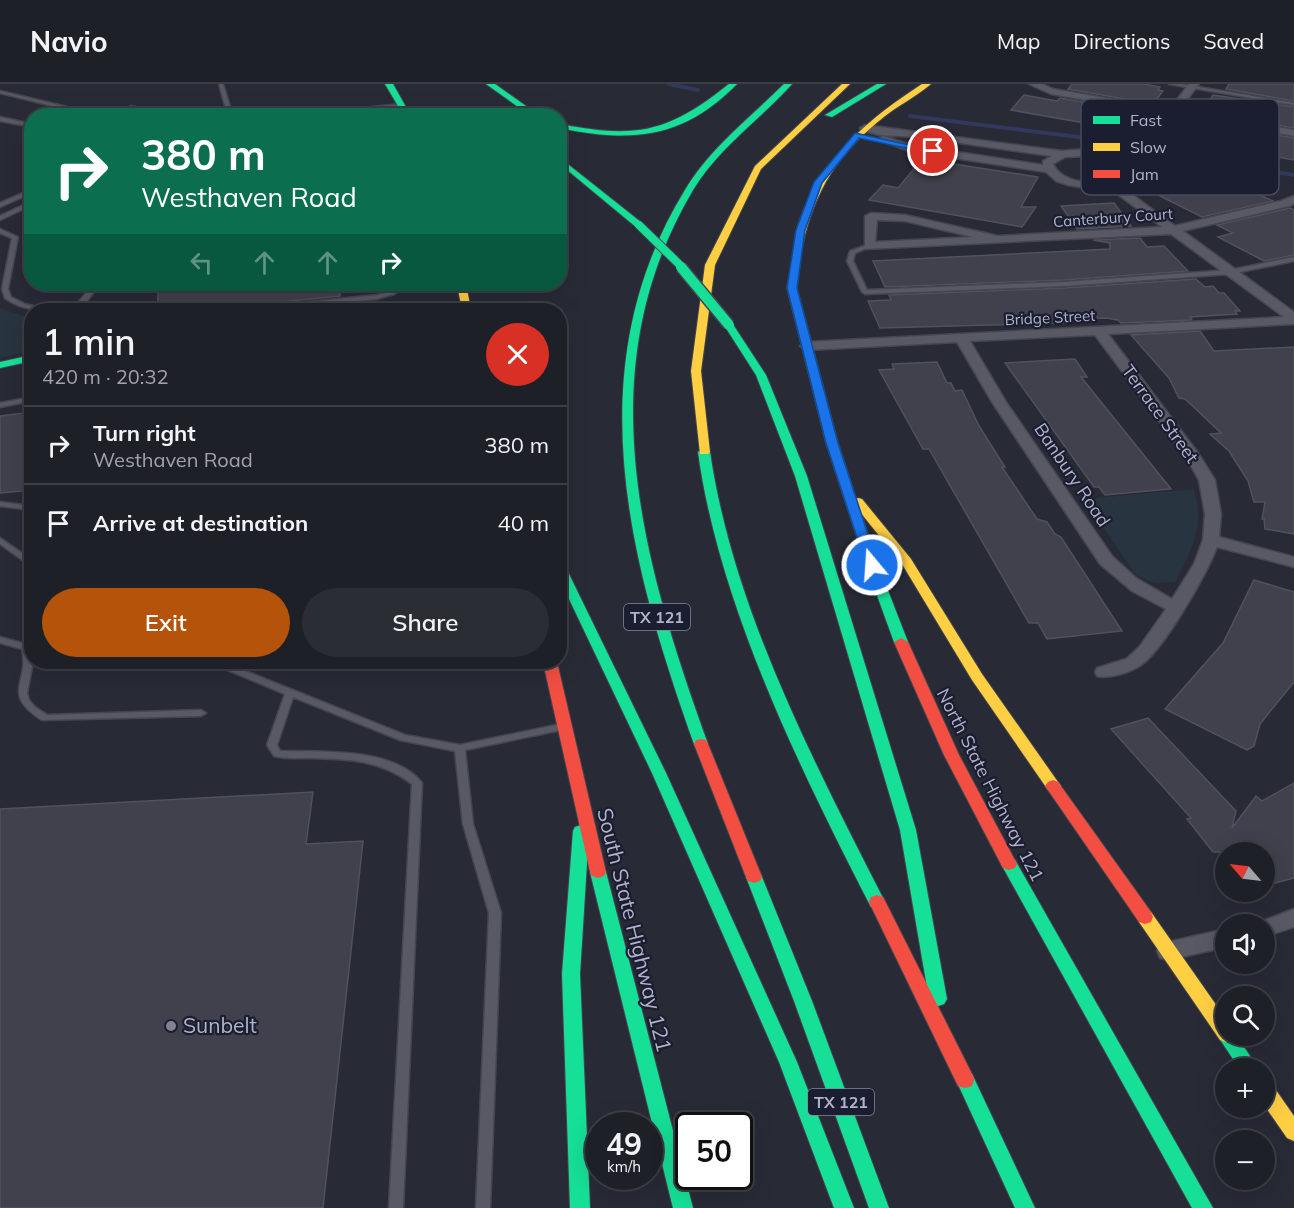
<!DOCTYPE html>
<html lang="en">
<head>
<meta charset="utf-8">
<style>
	:root { --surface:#1e2028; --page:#2b2d34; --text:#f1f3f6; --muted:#a1a3a8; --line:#3c3e45; --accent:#b45309 }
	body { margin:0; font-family:Mulish,sans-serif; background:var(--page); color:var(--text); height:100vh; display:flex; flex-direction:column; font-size:22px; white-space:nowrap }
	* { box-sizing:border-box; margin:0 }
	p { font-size:20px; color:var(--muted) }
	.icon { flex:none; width:33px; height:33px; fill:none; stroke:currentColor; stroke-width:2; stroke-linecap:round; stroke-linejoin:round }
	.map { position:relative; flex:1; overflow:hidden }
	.sheet { position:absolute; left:24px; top:219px; width:543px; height:366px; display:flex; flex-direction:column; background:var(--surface); border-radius:24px; box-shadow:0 6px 24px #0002,0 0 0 2px var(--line) }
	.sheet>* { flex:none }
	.guide { position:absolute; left:24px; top:24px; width:543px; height:183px; border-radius:24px; box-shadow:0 6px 24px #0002,0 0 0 2px var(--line); background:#0b6e4f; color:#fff; overflow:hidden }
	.needle { width:39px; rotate:298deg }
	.tools { position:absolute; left:1215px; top:758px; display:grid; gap:12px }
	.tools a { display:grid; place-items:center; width:60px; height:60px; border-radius:50%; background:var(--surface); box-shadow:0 6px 24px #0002,0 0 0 2px var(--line); font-size:30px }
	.speed { position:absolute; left:585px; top:1028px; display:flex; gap:12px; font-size:30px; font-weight:700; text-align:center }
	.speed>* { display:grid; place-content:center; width:78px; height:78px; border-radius:50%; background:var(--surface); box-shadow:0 6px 24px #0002,0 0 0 2px var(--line); line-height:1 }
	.speed small { font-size:15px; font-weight:400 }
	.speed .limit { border:3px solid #111; border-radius:9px; background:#fff; color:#111 }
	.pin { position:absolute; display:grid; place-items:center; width:51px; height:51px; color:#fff; margin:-26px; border:3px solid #fff; border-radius:50%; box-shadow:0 2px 6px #0007 }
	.me { position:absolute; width:66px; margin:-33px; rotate:342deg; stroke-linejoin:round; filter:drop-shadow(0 0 4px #0008) }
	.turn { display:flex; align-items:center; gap:21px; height:126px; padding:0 18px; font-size:27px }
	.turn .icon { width:78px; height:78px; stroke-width:2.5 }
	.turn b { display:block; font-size:42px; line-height:51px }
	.lanes { display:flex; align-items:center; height:57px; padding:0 18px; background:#0003; justify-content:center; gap:30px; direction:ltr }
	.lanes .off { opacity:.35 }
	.round { display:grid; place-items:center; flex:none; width:63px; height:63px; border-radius:32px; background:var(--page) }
	.overview { display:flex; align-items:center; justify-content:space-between; height:102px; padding:0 18px }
	h1 { font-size:36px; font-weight:600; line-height:45px }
	.action { display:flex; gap:12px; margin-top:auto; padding:12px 18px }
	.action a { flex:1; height:69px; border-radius:36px; background:var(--accent); color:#fff; font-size:24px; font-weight:600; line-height:69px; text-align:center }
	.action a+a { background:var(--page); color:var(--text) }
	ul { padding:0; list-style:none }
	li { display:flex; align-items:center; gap:18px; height:78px; padding:0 18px; border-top:2px solid var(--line) }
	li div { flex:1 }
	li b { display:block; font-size:22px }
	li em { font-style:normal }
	header { display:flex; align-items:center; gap:36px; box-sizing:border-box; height:84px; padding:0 30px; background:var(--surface); border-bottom:2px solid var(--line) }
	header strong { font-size:28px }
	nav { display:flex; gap:33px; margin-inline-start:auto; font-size:21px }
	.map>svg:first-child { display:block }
</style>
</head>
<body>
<header>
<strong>Navio</strong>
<nav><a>Map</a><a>Directions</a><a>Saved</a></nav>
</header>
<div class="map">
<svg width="1294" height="1124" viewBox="0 0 1294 1124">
	<rect width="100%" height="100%" fill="#282a36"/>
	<path fill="#28343f" d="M0 224 31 235V267L0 274Z
		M1194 405C1205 444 1192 463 1176 498L1155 499 1136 491 1084 415Z"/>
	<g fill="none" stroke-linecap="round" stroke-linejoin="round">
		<path stroke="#32375d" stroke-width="4" d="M669 0 698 6
			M910 32 1174 65 1192 74 1294 91"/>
	</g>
	<path fill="#40414c" stroke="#50515e" stroke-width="1.5" d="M1072 0H1144L1160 3 1158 6 1163 7 1153 20 1068 5Z
		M1229 0H1294V17L1226 5Z
		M1024 11 1057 17 1060 14 1146 29 1144 31 1186 39 1194 40 1196 37 1294 54V76L1011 26Z
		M1213 11 1294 23V44L1202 28Z
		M922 75 1038 93 1021 123H1036L1022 143 869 116 883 101 898 104Z
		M1222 94 1273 117 1202 133 1156 110Z
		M1114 119 1131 142 1077 145 1061 122Z
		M1290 124 1294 126V171L1264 177 1218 153 1233 149 1217 141Z
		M1140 154 1147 163 1164 162 1188 187 1064 196 885 203 873 177 1110 165V159L1093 156Z
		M1196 195 1205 203 1213 202 1219 209H1224L1240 227H1235L1237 230 1190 233 1192 236 1121 239 1118 236 1106 234 1062 236 1064 239 880 244 868 217 891 216 889 211 1064 204Z
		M159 200H340V212L201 226H157Z
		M1200 247 1214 267 1294 263V450L1265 445 1264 435H1262L1265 418H1254L1248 397 1229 367 1210 350 1221 349 1185 315 1179 314 1169 294 1131 251Z
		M1075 275 1087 293H1081L1171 405 1105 411 1099 403H1094L1005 279Z
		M937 278 947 299H951L955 307 962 306 979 342 1005 383H1002L1037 435 1047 438 1055 450 1061 453 1122 547 1047 555 1038 539H1029L929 365H923L879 286 894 285 892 280Z
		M32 328V406L0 409V332Z
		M1254 496 1294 508V598L1260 640 1254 662 1247 666 1165 625 1223 559Z
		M1148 634 1236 727 1232 744 1256 712 1262 717 1294 699V794L1264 802V768H1213L1187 735 1191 734 1111 645Z
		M313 708 306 760 363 757 323 1124H0V725Z"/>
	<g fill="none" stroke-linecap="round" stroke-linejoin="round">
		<g stroke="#44464f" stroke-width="3">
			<path id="lane" d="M219 0H223L231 26 223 32H216L226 25Z
				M1169 0H1180L1294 19V21Z
				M0 7 101 31 103 32H93L0 9Z
				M402 20 404 21V22L360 26V32H355V27L306 32H284Z
				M131 22 135 23 120 32H113Z
				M158 28H160V30L150 32Z
				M0 33 32 40V43L0 37Z
				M32 105V109L0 123V119Z
				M32 117V121L0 136V132Z
				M0 145 18 153 8 205 11 213 25 220 45 225 46 226C30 226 17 223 5 214L2 205 12 154 0 149Z
				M867 161 872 162 855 169 853 177 867 206 1064 198 1230 186 1294 173V177L1230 190 1064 202 865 210 862 208 847 177 850 167Z
				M94 200H100L80 226H53L56 224 75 222Z
				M401 200H407L394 210 377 215 264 226H247L250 224 377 211 390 208Z
				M32 313V317L0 323V319Z
				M0 418 32 422V426L0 422Z
				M0 454 32 476V483L0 460Z
				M0 553 29 561 31 563 32 583 27 609 29 616 35 623 47 631 201 626 206 629 201 632 42 636C0 609 30 600 22 565L0 559Z
				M212 578H223L405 651 460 661 561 640 564 641 566 643 564 645 561 646 465 666 473 740 501 829 490 1124H476L489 829 463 740 455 667 400 656 293 613 277 661 280 667C321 668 394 663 422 699L403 1124H389L412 700C380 676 349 675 311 674 299 674 285 675 274 672L267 661 285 610 213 580Z"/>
		</g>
		<g stroke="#44464f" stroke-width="3">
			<path id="street" d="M1029 0H1042L1053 5 1170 25 1189 0H1199L1179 26 1294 46V52L1051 10Z
				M865 41 1062 67C1087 64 1120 65 1138 85L1137 94 1119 101 1175 142 1281 117 1294 112V120L1289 122 1183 147 1294 228V240L1108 250 1198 369 1215 396 1221 430 1219 453 1294 473V483L1217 463C1207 489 1162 570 1138 583 1128 589 1108 595 1097 592L1095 588 1097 584 1126 575 1140 562 1166 525 1132 507 1100 480 992 318 957 258 807 266 800 262 807 258 1284 233 1171 150 865 165V132L871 129 905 131 998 152 1162 143 1108 103 1085 104 1068 101 1056 97 1046 88 909 67 878 55 883 52 911 61 1043 81V77L1052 72 918 53 879 51 861 46 860 44ZM1085 72 1110 76 1128 86V91C1107 101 1065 104 1053 80L1065 73ZM877 136 905 137 973 153 875 158ZM1095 251 1186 373 1199 396 1205 430 1203 456 1194 480 1172 515 1136 494 1112 472 1006 318 970 257Z
				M1294 825V843L1264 853V840H1255Z
				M1226 845V863L1168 876 1160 874 1157 867 1160 860 1168 858Z"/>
		</g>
		<g stroke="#44464f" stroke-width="2">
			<path id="fast" d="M385 0H393L411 32H404Z
				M486 0H495L540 32H531Z
				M729 0H737C683 55 631 59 560 44V40C636 55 668 49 729 0Z
				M784 0H792C760 36 718 64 693 106 586 286 642 477 708 660L706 664H696L694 660C629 477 576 284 685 106 710 64 750 34 784 0Z
				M877 0H886L832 33 825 31Z
				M560 74 642 139V143H636L560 80Z
				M795 162 802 164 797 204 838 359 878 481 908 558 906 561H896L894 558 866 481 826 359 787 204Z
				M467 220 472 223 470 225 427 226 432 223Z
				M729 238 732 239 766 291 807 392 916 746 947 915 944 920 938 922 932 920 929 915 900 746 795 392 756 291 724 241Z
				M32 271V277L0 284V278Z
				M704 365 710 368C733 525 814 678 885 818L883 823 877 825 871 823C801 687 719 521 698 368Z
				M560 480 566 484 666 689 797 978 854 1124H834L779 978 652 689 560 496Z
				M581 741 587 743 589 747 580 890 590 1124H570L562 890 573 747 575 743Z
				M1009 774 1015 776 1213 1124H1192L1001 780 1003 776Z
				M598 782 604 784 606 788 693 1124H673L590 788 592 784Z
				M754 787 760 789 762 793 812 917 889 1124H869L794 917 746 793 748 789Z
				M1226 943V951H1236L1258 984H1239L1217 951 1220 945Z
				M965 988 972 990 1035 1124H1015L956 996 958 990Z"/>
		</g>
		<g stroke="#44464f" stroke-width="2">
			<path id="slow" d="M842 0H850L761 85 715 181 701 287 710 368 708 370H700L691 287 705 181 755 82Z
				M922 0H931C917 12 899 21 885 32 838 69 814 107 802 164L795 166C793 156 798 140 802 130 825 71 870 34 922 0Z
				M457 200H466L471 226H462Z
				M858 414 862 415 911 475 982 590 1058 698 1061 702 1058 706H1048L972 596 902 480 852 418Z
				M1145 826 1151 828 1226 935V951H1234L1232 956 1226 958 1220 956 1139 838 1137 833 1139 828Z
				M1264 997 1271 999 1294 1032V1057L1287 1054 1264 1021Z"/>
		</g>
		<g stroke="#44464f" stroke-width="2">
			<path id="jam" d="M901 554 908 558 959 671 1017 780 1015 784 1009 786 1003 784 944 671 894 558Z
				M543 578H557L606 788 604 792 598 794 592 792 590 788Z
				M701 655 706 656 708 660 762 793 760 797 754 799 748 797 746 793 694 660 696 656Z
				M1053 696 1058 698 1151 828 1153 833 1151 838 1145 840 1139 838 1048 706 1045 702 1048 698Z
				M877 811 883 813 972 990 974 996 972 1002 965 1004 958 1002 869 818 871 813Z"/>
		</g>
		<path stroke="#555862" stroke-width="2" stroke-dasharray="3 3" stroke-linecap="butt" d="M1165 43 1171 44 1172 46 1163 45Z
			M1140 72 1154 66 1166 47"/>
		<use href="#lane" fill="#585964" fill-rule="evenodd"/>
		<use href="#street" fill="#585964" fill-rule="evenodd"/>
		<use href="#fast" fill="#16e098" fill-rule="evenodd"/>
		<use href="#slow" fill="#ffcf43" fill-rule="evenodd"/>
		<use href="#jam" fill="#f24e42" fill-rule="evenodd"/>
		<g stroke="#454651" stroke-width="10" stroke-linecap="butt">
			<path id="fast-bridge-far1" d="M639 141 683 184"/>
		</g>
		<g stroke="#454651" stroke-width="13" stroke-linecap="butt">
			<path id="fast-bridge" d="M681 183 729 241"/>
		</g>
		<use href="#fast-bridge-far1" stroke="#16e098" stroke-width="8"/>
		<use href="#fast-bridge" stroke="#16e098" stroke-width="10"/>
	</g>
	<path fill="#1a73e8" stroke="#114b97" stroke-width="1.5" d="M855 49 937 67 933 70 859 54 822 99 805 146 797 204 838 359 878 481 872 485 866 481 826 359 787 204 796 146 814 98Z"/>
	<circle fill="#818395" stroke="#1b1d31" stroke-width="2" cx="171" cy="942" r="6"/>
	<g text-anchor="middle" stroke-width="4.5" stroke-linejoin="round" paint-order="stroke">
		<g font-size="15" fill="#b1b3c8" stroke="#1b1d31">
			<text transform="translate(1113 134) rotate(-4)" y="5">Canterbury Court</text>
			<text transform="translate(1050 234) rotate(-3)" y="5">Bridge Street</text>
		</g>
		<g fill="#1b1d31" stroke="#84869b" stroke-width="1.5">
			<rect x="624" y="520" width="66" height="26" rx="4.5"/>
			<rect x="808" y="1005" width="66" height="26" rx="4.5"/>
		</g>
		<g font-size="16" font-weight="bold" fill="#b1b3c8">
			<text x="657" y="539">TX 121</text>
			<text x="841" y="1024">TX 121</text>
		</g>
		<g font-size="18" fill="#b1b3c8" stroke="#1b1d31">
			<text transform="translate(1160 330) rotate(54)" y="6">Terrace Street</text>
			<text transform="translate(1072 391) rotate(56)" y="6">Banbury Road</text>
			<text transform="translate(990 701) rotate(63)" y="6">North State Highway 121</text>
		</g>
		<g font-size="21" fill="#b1b3c8" stroke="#1b1d31">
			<text transform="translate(634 846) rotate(76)" y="7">South State Highway 121</text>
		</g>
		<g font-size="21" fill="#b1b3c8" stroke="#1b1d31" text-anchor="start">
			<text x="183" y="949">Sunbelt</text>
		</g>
	</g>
	<rect x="1081" y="15" width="198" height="96" rx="9" fill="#1b1d31" stroke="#484a5e" stroke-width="1.5"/>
	<rect x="1093" y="32" width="27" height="8" fill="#16e098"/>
	<rect x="1093" y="59" width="27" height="8" fill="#ffcf43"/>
	<rect x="1093" y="86" width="27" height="8" fill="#f24e42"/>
	<g font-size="16" fill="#b1b3c8">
		<text x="1130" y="42">Fast</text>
		<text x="1130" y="69">Slow</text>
		<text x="1130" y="96">Jam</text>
	</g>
</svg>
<div class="tools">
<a><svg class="needle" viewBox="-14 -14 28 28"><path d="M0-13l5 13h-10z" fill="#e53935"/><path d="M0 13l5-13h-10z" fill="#a1a3a8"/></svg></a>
<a><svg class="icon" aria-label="sound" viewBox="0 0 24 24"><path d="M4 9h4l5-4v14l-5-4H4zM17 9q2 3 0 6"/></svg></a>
<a><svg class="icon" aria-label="search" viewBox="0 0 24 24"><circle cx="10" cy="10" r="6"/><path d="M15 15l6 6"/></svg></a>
<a>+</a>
<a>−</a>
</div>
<div class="speed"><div>49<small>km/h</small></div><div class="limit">50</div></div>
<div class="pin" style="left:933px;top:67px;background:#d93025"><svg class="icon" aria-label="arrive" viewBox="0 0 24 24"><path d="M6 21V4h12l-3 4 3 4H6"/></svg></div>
<svg class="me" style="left:872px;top:481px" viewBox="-20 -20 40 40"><circle r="17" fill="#1a73e8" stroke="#fff" stroke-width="3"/><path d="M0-11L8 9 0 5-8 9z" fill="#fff"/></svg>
<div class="guide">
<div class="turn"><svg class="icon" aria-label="right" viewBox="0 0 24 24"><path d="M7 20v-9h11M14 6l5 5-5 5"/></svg><div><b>380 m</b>Westhaven Road</div></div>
<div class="lanes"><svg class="icon off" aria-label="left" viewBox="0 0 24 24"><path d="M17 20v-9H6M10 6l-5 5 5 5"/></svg><svg class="icon off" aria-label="ahead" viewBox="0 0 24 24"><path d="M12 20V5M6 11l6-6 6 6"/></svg><svg class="icon off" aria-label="ahead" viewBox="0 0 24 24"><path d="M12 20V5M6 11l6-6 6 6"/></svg><svg class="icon" aria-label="right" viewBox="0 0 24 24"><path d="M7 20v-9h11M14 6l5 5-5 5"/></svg></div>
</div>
<section class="sheet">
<div class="overview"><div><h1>1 min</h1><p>420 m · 20:32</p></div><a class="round" style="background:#d93025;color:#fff"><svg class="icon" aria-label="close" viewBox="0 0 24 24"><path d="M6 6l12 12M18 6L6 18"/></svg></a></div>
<ul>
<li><svg class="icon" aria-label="right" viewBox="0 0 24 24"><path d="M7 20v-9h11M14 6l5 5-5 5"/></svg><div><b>Turn right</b><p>Westhaven Road</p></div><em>380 m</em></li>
<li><svg class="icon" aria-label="arrive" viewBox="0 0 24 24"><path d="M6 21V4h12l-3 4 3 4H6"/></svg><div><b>Arrive at destination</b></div><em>40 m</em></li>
</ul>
<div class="action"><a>Exit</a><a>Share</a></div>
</section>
</div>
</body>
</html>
